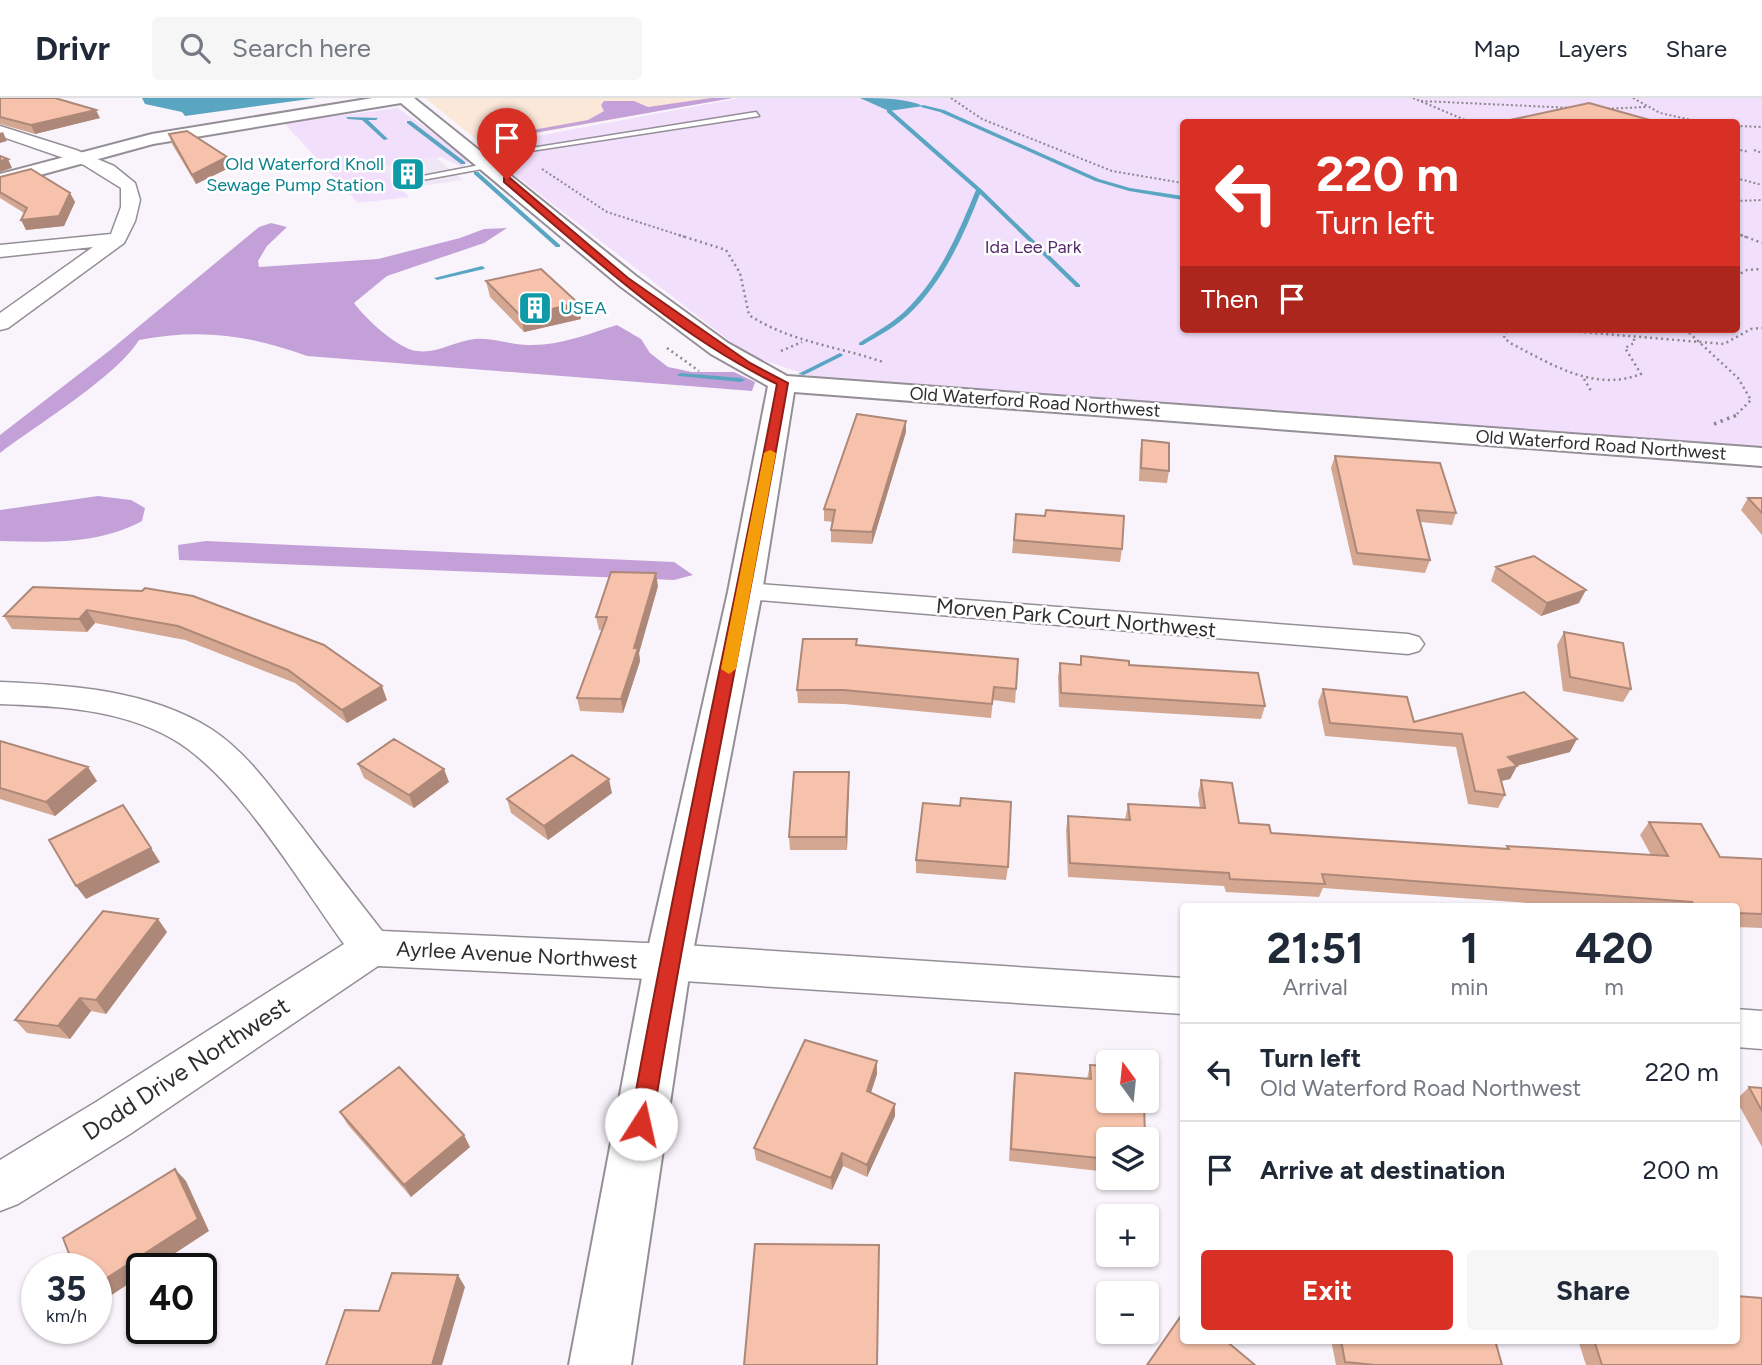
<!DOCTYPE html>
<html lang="en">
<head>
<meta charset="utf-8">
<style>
	:root { --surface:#fff; --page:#f6f6f7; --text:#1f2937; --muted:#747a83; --line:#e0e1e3; --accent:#d93025 }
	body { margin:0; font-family:Figtree,sans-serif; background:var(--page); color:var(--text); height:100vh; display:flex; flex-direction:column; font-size:26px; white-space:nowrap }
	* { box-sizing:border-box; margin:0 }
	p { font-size:23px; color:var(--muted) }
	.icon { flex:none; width:38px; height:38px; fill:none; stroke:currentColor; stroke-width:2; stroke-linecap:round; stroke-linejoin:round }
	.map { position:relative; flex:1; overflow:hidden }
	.panel { position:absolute; left:1180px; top:805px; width:560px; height:441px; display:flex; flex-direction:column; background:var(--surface); border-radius:7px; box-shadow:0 2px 5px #0004 }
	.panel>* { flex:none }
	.hud { position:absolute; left:1180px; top:21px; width:560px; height:214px; border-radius:7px; box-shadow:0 2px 5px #0004; background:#d93025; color:#fff; overflow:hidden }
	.needle { width:46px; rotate:345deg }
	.buttons { position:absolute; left:1096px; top:952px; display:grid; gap:14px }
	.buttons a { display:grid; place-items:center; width:63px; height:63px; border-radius:7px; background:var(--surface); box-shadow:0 2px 5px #0004; font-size:35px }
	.speed { position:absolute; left:21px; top:1155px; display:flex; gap:14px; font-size:35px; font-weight:700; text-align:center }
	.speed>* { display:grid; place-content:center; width:91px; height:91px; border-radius:50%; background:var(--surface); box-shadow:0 2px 5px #0004; line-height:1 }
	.speed small { font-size:18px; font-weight:400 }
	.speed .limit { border:4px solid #111; border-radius:10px; background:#fff; color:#111 }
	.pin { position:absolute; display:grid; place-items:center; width:60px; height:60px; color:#fff; margin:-72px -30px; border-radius:50% 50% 50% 0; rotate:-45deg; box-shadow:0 0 7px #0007 }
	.pin .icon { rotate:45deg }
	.me { position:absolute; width:77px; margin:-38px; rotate:10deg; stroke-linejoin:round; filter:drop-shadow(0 0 5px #0008) }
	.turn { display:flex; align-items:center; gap:24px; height:147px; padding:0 21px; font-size:32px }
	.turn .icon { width:91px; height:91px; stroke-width:2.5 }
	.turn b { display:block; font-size:49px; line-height:60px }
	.then { display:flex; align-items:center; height:66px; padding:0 21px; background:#0003; gap:14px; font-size:26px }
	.eta { display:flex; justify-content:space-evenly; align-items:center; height:119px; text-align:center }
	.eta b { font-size:42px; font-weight:700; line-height:49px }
	.cta { display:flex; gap:14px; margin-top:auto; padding:14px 21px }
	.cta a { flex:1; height:80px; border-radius:7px; background:var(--accent); color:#fff; font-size:28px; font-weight:700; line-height:80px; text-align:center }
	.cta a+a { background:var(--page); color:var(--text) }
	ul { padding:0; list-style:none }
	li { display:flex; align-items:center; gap:21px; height:98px; padding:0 21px; border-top:2px solid var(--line) }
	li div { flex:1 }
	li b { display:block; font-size:26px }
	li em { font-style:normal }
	header { display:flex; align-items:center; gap:42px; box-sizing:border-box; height:98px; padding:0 35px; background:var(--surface); border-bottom:2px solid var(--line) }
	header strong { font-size:33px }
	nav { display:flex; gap:38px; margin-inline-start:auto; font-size:24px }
	.search { width:490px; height:63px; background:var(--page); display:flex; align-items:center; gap:18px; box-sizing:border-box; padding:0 24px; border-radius:7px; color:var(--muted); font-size:26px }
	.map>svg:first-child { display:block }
</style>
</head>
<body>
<header>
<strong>Drivr</strong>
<div class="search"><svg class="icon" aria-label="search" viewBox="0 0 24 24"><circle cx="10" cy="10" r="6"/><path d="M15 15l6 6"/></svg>Search here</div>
<nav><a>Map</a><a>Layers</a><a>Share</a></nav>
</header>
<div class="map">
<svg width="1762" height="1267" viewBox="0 0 1762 1267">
	<rect width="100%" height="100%" fill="#f9f4fc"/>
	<path fill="#f0e7f6" d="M436 60 463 82 401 91 379 71Z"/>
	<path fill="#fce8d9" d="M425 0H731L481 45Z"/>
	<path fill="#f1dffc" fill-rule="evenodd" d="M740 0H1762V352L819 281 748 257 479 49ZM1183 24H1736V231H1183Z
		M398 10 472 62 462 69 441 59 380 70 409 99 358 105 284 25Z"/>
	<path fill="#c3a1d8" d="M711 0H733L477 45 489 40 588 22 604 13 601 7 604 3H634L648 9Z
		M271 125 287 129 267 148 258 163 259 169 378 161 460 140 484 131 507 130 484 145 387 178 354 205C365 220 393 246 412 252 435 258 453 243 475 241 493 239 510 247 528 247 559 248 588 236 617 227L641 241 650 255 668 269 692 274H734L755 284 752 293 307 258C249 237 200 230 139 242 116 279 38 326 0 355V337L109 253 259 129Z
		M98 398 131 402 145 410 142 423C97 447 50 444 0 443V412Z
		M206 443 674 464 693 477 674 482 179 462 178 447Z"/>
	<path fill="#5aa5c2" d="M142 0H317L185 18 182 14 145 6Z
		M860 0C880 0 906 0 923 8L889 13Z"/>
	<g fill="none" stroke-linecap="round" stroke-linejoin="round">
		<path fill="#5aa5c2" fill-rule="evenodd" d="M923 7 944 12 1099 81 1130 90 1183 98V102L1129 93 1095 83 940 14 921 9Z
			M887 12H891L981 91 1080 187V189H1076L980 96C963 139 943 184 908 217 895 229 878 238 863 247H859V245C874 235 891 226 904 214 939 181 958 136 976 92L887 14Z
			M346 19 378 20 376 22H368L388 41 384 42 362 22 348 21Z
			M407 23H411L465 64V66H461L407 25Z
			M474 74H478L560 147V149H556L474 76Z
			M482 168 485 170 484 171 437 182 434 180Z
			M840 255 843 257 842 258 804 277 798 276Z
			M681 275 741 280 745 282 741 284 679 278 677 277Z"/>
		<g stroke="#948f97" stroke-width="3">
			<path id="service" d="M756 14 759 18 479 61 475 59Z
				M490 65 493 69 406 85 402 82Z"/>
		</g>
		<g stroke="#948f97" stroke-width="3">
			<path id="minor" d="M0 28 76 52 114 68 135 85 140 102 135 123 124 145 8 230 0 232V215L93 149 0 159V147L111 136 121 109V90L84 67 0 38Z
				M745 485 1408 536 1419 539 1424 546 1419 553 1408 556 734 500 730 494 734 488Z
				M0 584C71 587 149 592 211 631 248 655 274 694 301 728 328 764 355 798 382 833L668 846 1183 880V916L668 882 378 868 130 1036 18 1106 0 1113V1062L96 1004 344 846C299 784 236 676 171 640 119 611 57 608 0 606Z
				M1736 911 1762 913V951L1736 949Z"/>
		</g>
		<g stroke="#948f97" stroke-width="4">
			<path id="tertiary" d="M373 0H414L636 178 728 245 787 278 1762 350V368L794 294 762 494 691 864 631 1267H569L645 864 728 494 768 288 711 256 620 188 401 5 153 46 0 88V76L152 36Z"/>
		</g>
		<path stroke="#8b888d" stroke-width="2" stroke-dasharray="2 2.5" stroke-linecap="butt" d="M951 0 982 21 1112 73 1183 85
			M1413 0 1470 24
			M1633 0 1660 15 1700 24
			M1421 3 1574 10
			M1603 11 1646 9
			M1736 28 1762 29
			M1736 51 1749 54
			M1754 52 1762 55
			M542 71 607 114 685 139
			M1736 80 1762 87
			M1736 103 1762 102
			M1736 135 1746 139"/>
		<path stroke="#8b888d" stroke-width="2.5" stroke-dasharray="2 3.5" stroke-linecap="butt" d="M679 137 726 152 740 175 749 217C790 244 837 248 883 264
			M1741 137 1762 145
			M1736 178 1747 172 1762 171
			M1512 231 1505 235 1504 240 1512 246C1553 267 1594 294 1641 276L1625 250 1634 245V238
			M1546 231 1724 246 1751 231 1762 230
			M1685 231 1738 280 1751 302 1734 319
			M667 250 699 273
			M781 253 802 244
			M1584 281 1591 293"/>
		<path stroke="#8b888d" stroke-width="3.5" stroke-dasharray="2.5 4.5" stroke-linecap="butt" d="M1714 326 1737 317"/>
		<use href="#service" fill="#fff" fill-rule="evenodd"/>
		<use href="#minor" fill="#fff" fill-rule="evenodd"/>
		<use href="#tertiary" fill="#fff" fill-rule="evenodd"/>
	</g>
	<path fill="#d4a793" d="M0 0 100 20 35 36 0 26Z
		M169 36 231 69 196 86 172 46Z
		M0 79 70 95 75 104 64 128 26 132 24 115 0 100Z
		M486 183 578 205 581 221 524 234 490 199Z
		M906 334 872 446 831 444V432L833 424 824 423V411Z
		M1142 342 1169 373 1167 385 1139 383 1140 354Z
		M1335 358 1456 415 1452 427 1420 424 1430 462 1425 475 1353 467 1331 370Z
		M1748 400H1762V437L1741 412Z
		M1016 416 1122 451 1120 464 1012 455Z
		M1496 469 1579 505 1541 518 1491 483Z
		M658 488 639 555 640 563 623 615 580 613 577 600 602 532H599L596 519Z
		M142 493 387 602 347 625 295 585 185 542 95 525 87 534 12 531 4 518Z
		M1564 534 1631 591 1623 604 1563 593 1557 547Z
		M857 547 1016 591 1015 605 993 602 991 620 844 606 798 605 797 592Z
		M1081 558 1129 567 1265 608 1261 621 1059 609 1058 579 1060 565 1080 567Z
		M1323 591 1414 624 1570 654 1517 668 1510 681 1501 683 1505 697 1498 710 1468 706 1456 649 1325 638 1318 604Z
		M0 643 97 683 55 718 0 701Z
		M358 666 449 684 414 710 364 680Z
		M849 674 847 752H790L789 739Z
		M1201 682 1239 725 1271 735 1506 751 1507 748 1651 757 1640 737 1649 724 1720 759 1762 761V830L1736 829V808H1569L1323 790 1319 799 1226 794 1224 788 1068 779 1066 732 1068 718 1125 722 1128 706 1200 710 1198 696Z
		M612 695 548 742 511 715 507 701Z
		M916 762 1008 769 1006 782 916 775Z
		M167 834 106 916 91 913 70 941 27 935 15 922Z
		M1090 967 1108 1041V1074L1009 1063 1013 988 1015 975 1087 981Z
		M877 976 871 995 895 1006V1018L867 1079 843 1068 832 1092 756 1062 754 1050Z
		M1749 989 1762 990V1049L1736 1002Z
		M340 1014 470 1049 411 1099 348 1027Z
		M1331 1242H1495L1502 1267H1336Z
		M1578 1242H1736L1762 1267H1586Z"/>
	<path fill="#ad8878" d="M96 12 100 20 35 36 31 27Z
		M3 34 7 43 0 45V35Z
		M227 59 231 69 196 86 192 77Z
		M8 61 12 70 0 74V63Z
		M70 95 75 104 64 128 26 132 21 122Z
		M578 205 581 221 524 234 521 218Z
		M906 323V334L872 446V434Z
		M656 475 658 488 639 555 640 563 623 615 621 601 634 550Z
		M1586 492 1579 505 1541 518 1547 505Z
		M87 512 95 525 87 534 79 521Z
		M382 588 387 602 347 625 342 612Z
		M1577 641 1570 654 1515 668H1517L1510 681 1491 685 1498 672 1508 659Z
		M88 669 97 683 55 718 46 704Z
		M444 671 449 684 414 710 409 697Z
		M849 674V688L847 752 846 739Z
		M609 681 612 695 548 742 544 728Z
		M151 750 160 764 86 801 76 788Z
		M158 821 167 834 106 916 96 902Z
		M80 900 91 913 70 941 58 928Z
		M877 963V976L867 1006V993Z
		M895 1006V1018L867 1079V1067Z
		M464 1037 470 1049 411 1099 404 1087Z
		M842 1055 843 1068 832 1092 831 1080Z
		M175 1071 186 1083 209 1133 151 1171H142V1177L98 1206 96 1204V1187Z
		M458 1177 465 1189 442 1267H432Z"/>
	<path fill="#f7c2ab" stroke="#ad8878" stroke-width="2" d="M0 0H55L96 12 31 27 0 19Z
		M1589 5 1657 24H1501Z
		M187 33 227 59 192 77 169 36Z
		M0 58 8 61 0 63Z
		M31 71 70 95 59 118 21 122 27 110 0 94V79Z
		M541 171 578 205 521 218 486 183Z
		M857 316 906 323 872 434 831 432 835 412 824 411Z
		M1142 342 1169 345V373L1141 370Z
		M1335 358 1440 365 1456 415 1417 412 1430 462 1357 455Z
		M1748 400H1762V415Z
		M1046 412 1124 418 1122 451 1014 442 1016 416 1045 418Z
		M1534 458 1586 492 1547 505 1496 469Z
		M611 474 656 475 634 550H638L621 601 577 600 607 519H596Z
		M33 489 142 493 145 490 193 498 324 547 382 588 342 612 288 572 178 528 87 512 79 521 4 518Z
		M1564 534 1623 545 1631 591 1570 579Z
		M803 541H857L856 547 1018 561 1016 591 994 589 992 606 844 592H797Z
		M1081 558 1129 563V567L1258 575 1265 608 1061 595 1060 565 1081 567Z
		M1323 591 1407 599 1414 624 1524 594 1577 641 1508 659 1517 668 1498 672 1505 697 1475 693 1462 636 1330 625Z
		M394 641 444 671 409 697 358 666Z
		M0 643 88 669 46 704 0 690Z
		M572 657 609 681 544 728 507 701Z
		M794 674H849L846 739H789Z
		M1201 682 1232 685 1239 725 1269 727 1271 735 1509 751 1507 748 1668 758 1649 724 1701 726 1720 759 1762 761V816L1736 815V808H1695L1692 804 1322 776 1325 786 1230 781 1229 775 1070 765 1068 718 1130 722 1128 706 1205 710Z
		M961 700 1011 704 1008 769 916 762 923 705 960 708Z
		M123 707 151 750 76 788 49 742Z
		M103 813 158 821 96 902 80 900 58 928 15 922Z
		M805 942 877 963 867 993 895 1006 867 1067 842 1055 831 1080 754 1050Z
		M1090 967 1108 968V1003H1144L1145 1041H1108V1061L1011 1051 1015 975 1091 981Z
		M399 969 464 1037 404 1087 340 1014Z
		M1749 989 1762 990V1013Z
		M175 1071 198 1121 96 1187V1171H75L63 1140Z
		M755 1146 879 1147 877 1267H744Z
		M392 1175 458 1177 432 1267H326L345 1212 379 1213Z
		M1736 1198 1762 1200V1267H1602L1594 1242H1736Z
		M1183 1215V1242H1225L1255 1267H1147Z
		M1341 1242H1495L1502 1267H1375L1345 1264Z"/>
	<path fill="#d93025" stroke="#8d1f18" stroke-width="2" d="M504 80H510L628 180 750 265 788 285C745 532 692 778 652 1026L648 1033 641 1036 633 1033 630 1026C674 778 730 533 777 286 675 237 590 157 504 84Z"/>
	<path fill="#f59e0b" d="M770 352 776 355 736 571 729 576 721 571 764 355Z"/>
	<defs>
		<g id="building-square" transform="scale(1.75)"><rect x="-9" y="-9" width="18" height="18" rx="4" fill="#0f9aa8" stroke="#fff"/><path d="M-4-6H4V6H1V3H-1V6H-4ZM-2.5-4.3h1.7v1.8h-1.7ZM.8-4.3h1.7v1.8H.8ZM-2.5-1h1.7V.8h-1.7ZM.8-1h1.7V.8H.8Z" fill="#fff"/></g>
	</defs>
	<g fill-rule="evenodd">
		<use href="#building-square" x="408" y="76"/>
		<use href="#building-square" x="535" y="210"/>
	</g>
	<g text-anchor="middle" stroke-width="5" stroke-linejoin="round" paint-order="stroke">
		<g font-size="18" fill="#0d838f" stroke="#fff" text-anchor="end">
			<text x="384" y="72">Old Waterford Knoll<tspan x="384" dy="21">Sewage Pump Station</tspan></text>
			<text x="560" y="216" text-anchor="start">USEA</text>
		</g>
		<g font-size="18" fill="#572b6d" stroke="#fff">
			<text x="1033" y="155">Ida Lee Park</text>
		</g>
		<g font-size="18" fill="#2f2d30" stroke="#fff">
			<text transform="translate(1035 304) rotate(4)" y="6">Old Waterford Road Northwest</text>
			<text transform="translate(1601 347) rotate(4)" y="6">Old Waterford Road Northwest</text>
		</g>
		<g font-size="21" fill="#2f2d30" stroke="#fff">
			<text transform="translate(1076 520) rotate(5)" y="7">Morven Park Court Northwest</text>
			<text transform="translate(517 857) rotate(3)" y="7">Ayrlee Avenue Northwest</text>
		</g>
		<g font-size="24" fill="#2f2d30" stroke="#fff">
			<text transform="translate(186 971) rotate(-33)" y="8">Dodd Drive Northwest</text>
		</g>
	</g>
</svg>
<div class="buttons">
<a><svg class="needle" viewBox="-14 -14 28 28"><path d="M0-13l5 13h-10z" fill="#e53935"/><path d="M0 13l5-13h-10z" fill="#747a83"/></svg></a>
<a><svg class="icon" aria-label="layers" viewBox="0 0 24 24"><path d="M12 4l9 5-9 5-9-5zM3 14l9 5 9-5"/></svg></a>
<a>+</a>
<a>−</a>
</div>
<div class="speed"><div>35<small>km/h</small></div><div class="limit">40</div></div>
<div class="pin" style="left:507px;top:82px;background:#d93025"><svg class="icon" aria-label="arrive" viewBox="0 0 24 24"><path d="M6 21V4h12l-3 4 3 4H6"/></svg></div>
<svg class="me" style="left:641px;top:1026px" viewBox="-20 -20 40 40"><circle r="19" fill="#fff"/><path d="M0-13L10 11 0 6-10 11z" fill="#d93025"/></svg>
<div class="hud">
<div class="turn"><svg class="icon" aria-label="left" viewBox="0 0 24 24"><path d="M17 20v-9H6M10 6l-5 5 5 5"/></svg><div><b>220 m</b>Turn left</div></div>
<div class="then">Then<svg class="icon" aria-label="arrive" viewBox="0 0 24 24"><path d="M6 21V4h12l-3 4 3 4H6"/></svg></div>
</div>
<section class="panel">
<div class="eta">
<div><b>21:51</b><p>Arrival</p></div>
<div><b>1</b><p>min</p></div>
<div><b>420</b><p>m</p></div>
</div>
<ul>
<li><svg class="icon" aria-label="left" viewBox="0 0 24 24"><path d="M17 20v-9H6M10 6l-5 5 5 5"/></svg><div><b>Turn left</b><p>Old Waterford Road Northwest</p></div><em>220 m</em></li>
<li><svg class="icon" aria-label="arrive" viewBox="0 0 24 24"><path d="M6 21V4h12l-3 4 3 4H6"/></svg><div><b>Arrive at destination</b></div><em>200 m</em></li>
</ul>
<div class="cta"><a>Exit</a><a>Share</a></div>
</section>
</div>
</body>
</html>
